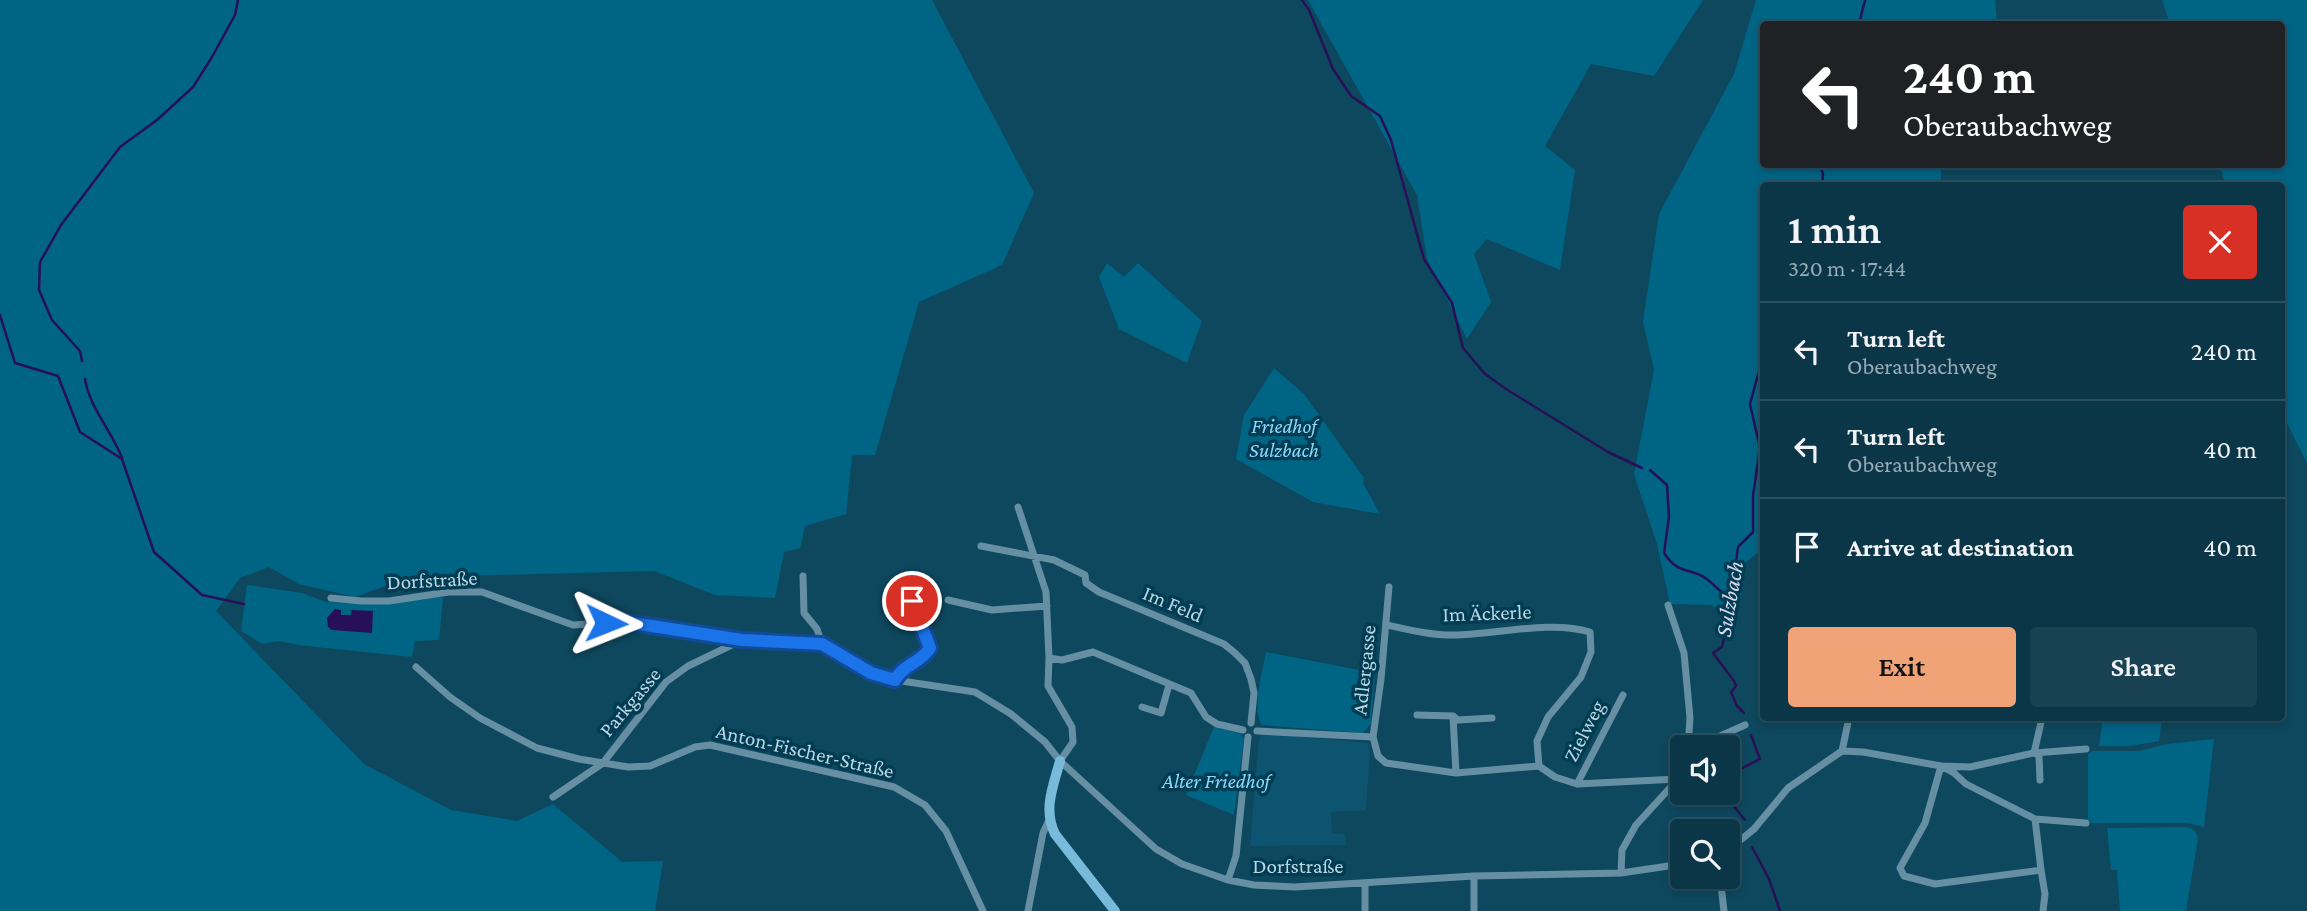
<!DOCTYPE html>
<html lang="en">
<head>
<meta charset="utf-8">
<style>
	:root { --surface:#0a3647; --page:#184152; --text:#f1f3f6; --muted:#99abb4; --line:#2a5060; --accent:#efa377 }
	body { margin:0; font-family:"Crimson Pro",serif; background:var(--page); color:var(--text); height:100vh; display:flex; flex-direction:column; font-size:26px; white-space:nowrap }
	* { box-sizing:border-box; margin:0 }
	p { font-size:23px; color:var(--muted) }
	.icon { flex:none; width:38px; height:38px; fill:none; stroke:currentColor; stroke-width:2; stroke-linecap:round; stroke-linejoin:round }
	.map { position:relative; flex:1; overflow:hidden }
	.side { position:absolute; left:1760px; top:182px; width:525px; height:539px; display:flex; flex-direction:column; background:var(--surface); border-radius:7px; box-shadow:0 4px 10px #0003,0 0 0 2px var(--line) }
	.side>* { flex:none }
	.guide { position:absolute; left:1760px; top:21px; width:525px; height:147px; border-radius:7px; box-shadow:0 4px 10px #0003,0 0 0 2px var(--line); background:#202124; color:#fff; overflow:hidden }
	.fabs { position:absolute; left:1670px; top:735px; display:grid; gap:14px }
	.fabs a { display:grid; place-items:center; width:70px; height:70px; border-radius:7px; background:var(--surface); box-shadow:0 4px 10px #0003,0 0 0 2px var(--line); font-size:35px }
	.pin { position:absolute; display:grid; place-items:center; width:60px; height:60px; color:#fff; margin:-30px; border:4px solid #fff; border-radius:50%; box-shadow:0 2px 7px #0007 }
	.me { position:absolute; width:77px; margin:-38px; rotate:92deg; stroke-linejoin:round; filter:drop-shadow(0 0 5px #0008) }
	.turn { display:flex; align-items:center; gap:24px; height:147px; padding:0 28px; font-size:32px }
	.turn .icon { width:91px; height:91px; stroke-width:2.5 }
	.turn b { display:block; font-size:49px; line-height:60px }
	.round { display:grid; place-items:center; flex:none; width:74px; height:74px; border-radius:7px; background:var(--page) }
	.overview { display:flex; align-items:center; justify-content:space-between; height:119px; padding:0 28px }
	h1 { font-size:42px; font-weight:600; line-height:52px }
	.action { display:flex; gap:14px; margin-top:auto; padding:14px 28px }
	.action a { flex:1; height:80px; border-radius:7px; background:var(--accent); color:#111; font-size:28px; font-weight:600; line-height:80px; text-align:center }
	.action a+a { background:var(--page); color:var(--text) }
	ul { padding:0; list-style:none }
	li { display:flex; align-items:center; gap:21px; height:98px; padding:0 28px; border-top:2px solid var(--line) }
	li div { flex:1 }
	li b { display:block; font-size:26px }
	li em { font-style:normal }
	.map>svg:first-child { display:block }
</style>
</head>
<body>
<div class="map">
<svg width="2307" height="911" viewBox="0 0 2307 911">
	<rect width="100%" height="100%" fill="#0e485f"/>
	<path fill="#0c546f" d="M1262 733 1367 743 1370 751 1366 810 1331 812 1332 833 1345 834 1346 845 1250 846 1259 739Z"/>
	<path fill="#006485" d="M0 0H932L1034 193 1002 265 919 302 875 455H852L846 514 805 526 800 548 784 552 775 598 715 595 654 571 454 576 388 585 355 597 299 584 269 567 240 578 216 611 364 764 451 810 517 821 553 804 622 862 663 861 655 911H0Z
		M1308 0H1703L1654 76 1591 64 1545 146 1575 170 1560 270 1487 239 1474 254 1491 302 1467 339 1427 259 1417 195Z
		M1756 0H1995L1997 24H1764V164L1941 165V185L1764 186V548L1746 562 1741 600 1730 614 1712 605 1670 604 1657 544 1634 474 1654 370 1643 322 1659 214 1734 74Z
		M2162 0H2307V463L2282 413V186L2226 185 2219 165 2282 164V24H2170Z
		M1107 263 1124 277 1138 263 1202 321 1187 363 1119 329 1099 277Z
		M1274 368 1304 394 1364 478 1363 483 1380 514 1313 502 1236 459 1244 415Z
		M247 585 302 593 326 602 385 604 443 597 439 640 415 641 412 657 298 645 280 641 262 644 241 631Z
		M1266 652 1375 673 1371 723 1363 733 1262 725C1251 710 1263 670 1266 652Z
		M2103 718H2162L2159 741 2131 746H2099Z
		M1214 727 1241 734 1244 739 1234 815 1186 795Z
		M2214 739 2204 827 2188 823H2092L2088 819V755L2092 751H2139L2167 744Z
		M2181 827C2191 827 2196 829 2198 839L2186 911H2120L2117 870H2111L2107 828Z"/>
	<path fill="#271058" d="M335 609 341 610V615H351V610L373 611 372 633 332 630 328 627 327 618Z"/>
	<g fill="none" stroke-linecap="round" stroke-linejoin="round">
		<path stroke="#271058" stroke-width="2.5" d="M1302 0 1309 10 1333 69 1351 96 1380 116 1391 140 1424 259 1452 303 1463 348 1485 374 1506 389 1608 452 1642 468
			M1859 24 1865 0
			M1820 164 1823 174 1822 186
			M0 315 15 363 58 376 80 432 122 459 154 552 202 595 244 604
			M82 361 80 351 52 320 39 290 40 262 61 225 120 147 157 120 193 87 212 57 235 15 238 0
			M85 379C90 409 112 431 122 458
			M1650 470 1667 485 1669 517 1664 553C1680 577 1691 566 1708 580 1717 587 1720 593 1731 597
			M1744 713 1737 706 1731 692 1736 686 1734 681 1713 653 1722 647 1727 625 1738 547 1753 532V496L1760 448 1750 404 1764 353
			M1727 776 1760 759 1751 735
			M1727 790 1735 808 1745 820
			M1752 847 1769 879 1780 911"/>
		<path stroke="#678fa3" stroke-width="7" d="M1018 507 1046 592 1049 658 1048 686 1072 727 1073 742 1060 761
			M981 546 1054 560 1085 575 1086 583 1099 592 1224 644 1235 653 1245 663 1251 679 1254 693 1251 723
			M803 576 804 613 817 629 822 644
			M1389 587 1381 679 1373 737 1378 756 1386 763 1456 773 1539 766 1555 777 1577 784 1678 779
			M331 598 361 601H389L449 592H482L573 625 626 622 742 640 822 644 871 673 895 680 975 692 1011 714 1045 742 1060 761 1156 849 1182 864 1228 880 1254 885 1295 887 1474 876 1621 873 1682 864
			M948 600 992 610 1047 606
			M1668 605 1684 653 1690 718 1688 747
			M1387 625C1409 630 1434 636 1458 635 1498 634 1551 620 1590 632L1591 652 1581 677 1548 717 1537 741 1539 766
			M1049 658 1062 660 1093 652 1191 693 1206 717 1217 724 1243 730
			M416 667 450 697 480 718 537 748 579 759 628 767 650 766 695 747 710 745 894 787 925 805 946 831 983 911
			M895 680C902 665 921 663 930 648L912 601
			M1142 707 1161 713 1169 685
			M1417 715 1453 716 1458 720 1492 718
			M1453 716 1456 773
			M1257 731 1373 737
			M1702 747 1711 740 1745 725
			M1842 751 1849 718
			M2034 753 2042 718
			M2035 753 2039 756 2040 780
			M1577 784 1623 695
			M553 797 603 763 666 682 688 666 742 640
			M2035 819 1966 784 1954 773 1941 766 1925 823 1900 868 1904 876 1935 884 2041 870 2035 819 2086 823
			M1727 851 1754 829 1788 788 1842 751 1863 752 1941 766 1970 767 2034 753 2086 749
			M2041 870 2045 894 2043 911
			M1621 873 1622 850 1636 825 1678 779 1682 771
			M1474 876V911
			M1720 877 1724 911
			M1228 880 1236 856 1248 737
			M1365 883V911
			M1028 911 1043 833 1049 820"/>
		<path stroke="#78bad9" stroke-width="10" d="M1060 761C1053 787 1043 809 1055 834L1115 911"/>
	</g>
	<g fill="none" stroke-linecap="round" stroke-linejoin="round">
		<g stroke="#114b97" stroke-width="18">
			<path id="route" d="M606 623 626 622 742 640 822 644 871 673 895 680C902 665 921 663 930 648L912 601"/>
		</g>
		<use href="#route" stroke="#1a73e8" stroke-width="12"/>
	</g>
	<g text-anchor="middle" stroke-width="7" stroke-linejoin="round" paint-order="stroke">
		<g font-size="21" font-style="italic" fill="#8cd7fb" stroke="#003d53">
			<text x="1284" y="433">Friedhof<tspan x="1284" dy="24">Sulzbach</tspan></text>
			<text x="1216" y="788">Alter Friedhof</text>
		</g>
		<g font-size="21" fill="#bcd6e4" stroke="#003d53">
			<text transform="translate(432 580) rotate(-3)" y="7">Dorfstraße</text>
			<text transform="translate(1173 604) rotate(23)" y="7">Im Feld</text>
			<text transform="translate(1487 613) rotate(-2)" y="7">Im Äckerle</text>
			<text transform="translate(1364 670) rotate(-84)" y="7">Adlergasse</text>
			<text transform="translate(630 702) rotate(-50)" y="7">Parkgasse</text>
			<text transform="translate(1584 731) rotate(-63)" y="7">Zielweg</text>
			<text transform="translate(805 751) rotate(13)" y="7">Anton-Fischer-Straße</text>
			<text x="1298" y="873">Dorfstraße</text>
		</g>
		<g font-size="23" font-style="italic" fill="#dad8ee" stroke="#003d53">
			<text transform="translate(1729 599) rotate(-80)" y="8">Sulzbach</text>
		</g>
	</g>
</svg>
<div class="fabs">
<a><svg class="icon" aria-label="sound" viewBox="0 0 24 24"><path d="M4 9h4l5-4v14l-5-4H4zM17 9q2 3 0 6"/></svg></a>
<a><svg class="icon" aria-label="search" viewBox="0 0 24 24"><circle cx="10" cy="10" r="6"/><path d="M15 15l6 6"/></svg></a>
</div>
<div class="pin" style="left:912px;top:601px;background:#d93025"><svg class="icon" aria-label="arrive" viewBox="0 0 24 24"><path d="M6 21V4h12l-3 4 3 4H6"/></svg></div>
<svg class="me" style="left:606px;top:623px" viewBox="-20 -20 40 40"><path d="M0-17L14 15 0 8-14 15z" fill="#1a73e8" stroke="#fff" stroke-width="4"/></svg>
<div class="guide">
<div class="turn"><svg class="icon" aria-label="left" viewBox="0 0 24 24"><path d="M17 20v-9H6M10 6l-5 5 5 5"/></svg><div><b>240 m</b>Oberaubachweg</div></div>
</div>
<section class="side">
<div class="overview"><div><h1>1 min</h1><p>320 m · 17:44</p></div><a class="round" style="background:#d93025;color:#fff"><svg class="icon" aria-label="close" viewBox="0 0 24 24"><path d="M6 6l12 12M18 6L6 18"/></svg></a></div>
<ul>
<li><svg class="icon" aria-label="left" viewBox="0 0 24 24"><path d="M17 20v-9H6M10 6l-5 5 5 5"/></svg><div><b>Turn left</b><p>Oberaubachweg</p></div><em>240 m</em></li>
<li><svg class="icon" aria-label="left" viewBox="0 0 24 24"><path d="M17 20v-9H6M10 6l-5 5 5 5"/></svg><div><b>Turn left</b><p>Oberaubachweg</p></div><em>40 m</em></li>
<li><svg class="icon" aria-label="arrive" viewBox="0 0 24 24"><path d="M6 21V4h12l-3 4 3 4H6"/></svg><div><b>Arrive at destination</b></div><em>40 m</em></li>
</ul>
<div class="action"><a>Exit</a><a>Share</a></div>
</section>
</div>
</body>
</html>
